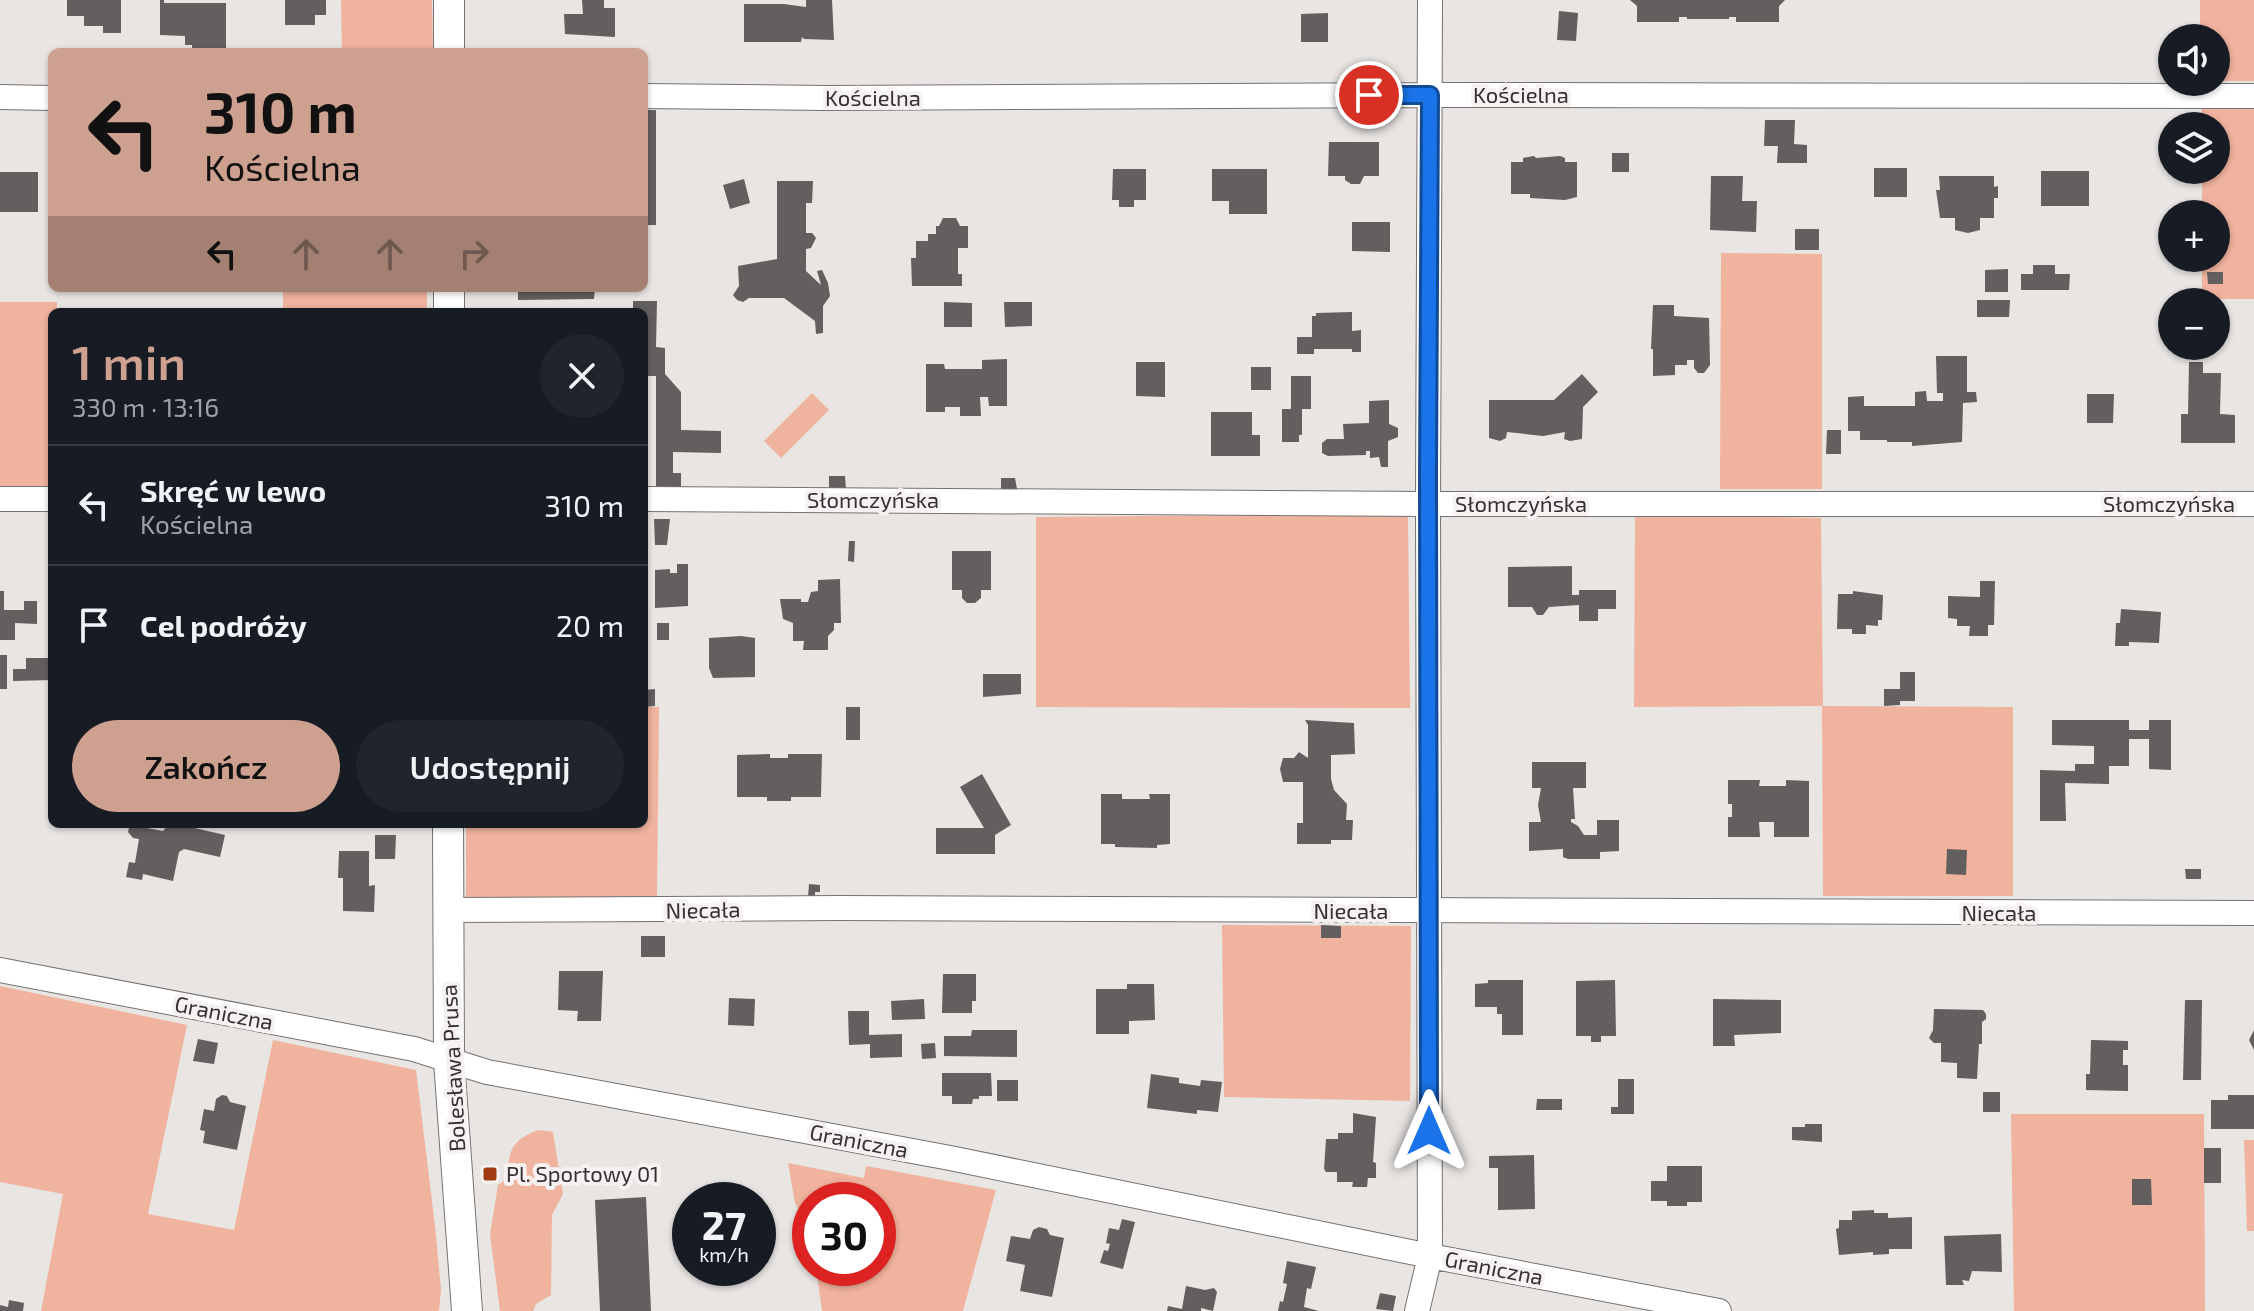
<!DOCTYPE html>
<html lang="pl">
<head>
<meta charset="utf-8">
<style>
	:root { --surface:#171b24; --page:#20242c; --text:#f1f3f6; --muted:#9ea1a6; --line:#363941; --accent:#cda08f }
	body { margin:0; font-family:"Exo 2",sans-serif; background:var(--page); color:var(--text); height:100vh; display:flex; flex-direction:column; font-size:30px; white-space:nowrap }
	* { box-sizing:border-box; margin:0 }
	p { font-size:26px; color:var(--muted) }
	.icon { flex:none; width:44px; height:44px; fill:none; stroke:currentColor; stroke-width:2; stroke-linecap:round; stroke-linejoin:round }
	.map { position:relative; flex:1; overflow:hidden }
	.panel { position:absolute; left:48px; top:308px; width:600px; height:520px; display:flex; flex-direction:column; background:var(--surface); border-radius:12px; box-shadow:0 2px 6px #0004 }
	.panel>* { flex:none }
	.hud { position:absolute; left:48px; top:48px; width:600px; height:244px; border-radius:12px; box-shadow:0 2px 6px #0004; background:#cda08f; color:#111; overflow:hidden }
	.tools { position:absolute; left:2158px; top:24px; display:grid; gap:16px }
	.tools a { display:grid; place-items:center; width:72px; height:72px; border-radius:50%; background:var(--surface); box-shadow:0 2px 6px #0004; font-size:40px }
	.speed { position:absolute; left:672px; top:1182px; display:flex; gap:16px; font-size:40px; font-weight:700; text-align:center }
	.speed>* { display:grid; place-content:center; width:104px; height:104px; border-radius:50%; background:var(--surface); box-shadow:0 2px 6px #0004; line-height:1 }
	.speed small { font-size:20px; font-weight:400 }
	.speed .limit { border:12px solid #d22; background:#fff; color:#111 }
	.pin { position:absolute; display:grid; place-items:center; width:68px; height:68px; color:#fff; margin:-34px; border:4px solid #fff; border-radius:50%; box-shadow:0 2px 8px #0007 }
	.me { position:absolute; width:88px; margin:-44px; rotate:0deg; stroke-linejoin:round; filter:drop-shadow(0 0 6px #0008) }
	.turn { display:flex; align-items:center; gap:28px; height:168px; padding:0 24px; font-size:36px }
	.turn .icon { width:104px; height:104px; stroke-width:2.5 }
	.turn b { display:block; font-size:56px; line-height:68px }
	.lanes { display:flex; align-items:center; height:76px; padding:0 24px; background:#0003; justify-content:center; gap:40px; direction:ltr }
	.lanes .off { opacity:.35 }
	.round { display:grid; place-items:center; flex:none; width:84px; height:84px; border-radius:42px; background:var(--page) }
	.head { display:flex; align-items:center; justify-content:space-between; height:136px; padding:0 24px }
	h1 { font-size:48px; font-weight:600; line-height:60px; color:var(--accent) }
	.action { display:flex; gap:16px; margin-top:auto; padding:16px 24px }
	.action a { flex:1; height:92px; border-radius:48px; background:var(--accent); color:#111; font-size:32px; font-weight:600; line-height:92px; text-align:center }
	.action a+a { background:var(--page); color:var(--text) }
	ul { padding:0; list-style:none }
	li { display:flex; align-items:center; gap:24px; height:120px; padding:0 24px; border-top:2px solid var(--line) }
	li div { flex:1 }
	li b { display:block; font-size:30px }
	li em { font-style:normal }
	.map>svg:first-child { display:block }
</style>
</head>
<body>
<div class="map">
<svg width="2254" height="1311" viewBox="0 0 2254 1311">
	<rect width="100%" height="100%" fill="#e8e5e3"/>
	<path fill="#f0b39e" d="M341 0H432L433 52H342Z
		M2200 0H2254V81H2216V38H2200Z
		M2202 109H2254V299H2202V258H2216V214H2202V170H2216V126H2202Z
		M1721 253 1822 254V489H1720Z
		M283 288H427V312H283Z
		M0 302H57V312H52V489H0Z
		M812 393 829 410 781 458 764 441Z
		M1408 514 1410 708 1036 707V517Z
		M1635 515 1821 518 1823 706 2013 707V896H1823L1822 706 1634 707Z
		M644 707H659L657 897 466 898V824H644Z
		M1222 925 1411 926 1410 1101 1224 1097Z
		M0 986 187 1025 148 1214 234 1230 273 1040 416 1070 435 1226 441 1290 439 1311H41L63 1194 0 1182Z
		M2011 1114H2204L2205 1311H2014Z
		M538 1130 553 1132 563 1194 552 1215 551 1295 536 1304 533 1311H500L490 1234 498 1185 507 1179C509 1151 510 1141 538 1130Z
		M2244 1140H2254V1231H2247Z
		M788 1163 864 1178 866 1166 996 1190 963 1311H822L816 1268H878V1200H810V1229L795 1203Z"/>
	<path fill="#625f5e" d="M67 0H121V33H103V26H84V16H67Z
		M160 0H164V3H226V52H223V49L192 50V45H185V36L160 35Z
		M285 0H326V15H315V25H285Z
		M582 0H604V8H615V37L565 34 564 14H583Z
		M806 0H832L834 40 804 39 802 37 801 42H744V4H784L806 7Z
		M1630 0H1785L1779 6V22H1736V17H1729V19H1687V17H1679V22H1637V6Z
		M1559 11 1578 13 1576 41 1557 40Z
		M1328 13V42H1301V14Z
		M2166 57H2172V78H2166Z
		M644 110H656V225H644Z
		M1765 120H1795L1794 144 1807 145V163H1777L1778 146H1764Z
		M1329 142H1379V176H1364L1360 184H1351L1345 180V176H1328Z
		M1612 153H1629V172H1612Z
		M1534 156 1536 158 1560 156 1565 158V162H1577V197L1565 200 1530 198V194H1511V162H1523V158Z
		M1874 168H1907V197H1874Z
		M1113 169H1146V200H1134V207H1119V200H1112Z
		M1212 169H1267V214H1229V201H1212Z
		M2041 171H2089V206H2041Z
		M0 172H38V212H0Z
		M1711 176H1743L1742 201H1757L1756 232 1710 230Z
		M1939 176H1994V187L1998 186V198H1994V218H1980V230L1968 233 1955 230V218H1940L1936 190H1940Z
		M744 179 750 203 730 209 723 185Z
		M777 181H813L812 203H806V233H812L816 238 811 248 806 249V271L821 285 817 271 822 270 828 283 830 296 823 306V333L816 334 815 321 784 298H749L743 302 737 300 733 295 739 286 738 266 777 259Z
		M943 218H956L960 226H968V248H958V274H962V286H912L911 258H916V241H928V234H936V226H939Z
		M1352 222H1390V252L1352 251Z
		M1795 229H1819V250H1795Z
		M2033 265H2055V274H2070L2069 290H2021V274H2033Z
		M2008 269V292H1985V270Z
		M2207 272H2223V284H2208Z
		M518 288H595L594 299 518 300Z
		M1977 300H2010L2009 317H1977Z
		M633 301H657L656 347 665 348V374L681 392V430L721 431V453L673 452V473H681V489H656V376H644V312H633Z
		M944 302 972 303V327H944Z
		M1004 302H1032V326L1005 327Z
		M1653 305H1674V316L1709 318 1710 365 1704 373H1698L1694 368V360H1687V365H1675V375L1653 376V349H1651Z
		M1352 312V331L1361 330V352H1352V349H1314V354H1297V337H1312V316H1316V313Z
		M1936 356H1967V392H1976L1977 402 1963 403 1962 442 1912 446V442H1887V440H1860V431H1848V397L1864 396V406H1915V392L1926 391 1927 401H1943V393H1937Z
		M1007 359V406H989L988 397H980L981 416H960V407H945V412H926V364H944L945 369H982V360Z
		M1136 362H1165V397L1136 396Z
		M2189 362H2203V373H2221L2220 414 2235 415V443H2181V414H2188Z
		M1251 367H1271V390H1251Z
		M1582 374 1598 392 1583 407 1582 439 1570 441 1564 439 1565 432 1543 436 1507 432 1506 438 1500 441 1489 438V400H1554Z
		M1291 376H1311V409H1302V435H1299V442H1282V409H1291Z
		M2087 394H2114L2113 423H2087Z
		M1389 400V424L1398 428V437L1388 441V467H1381L1379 457 1370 458V451H1366V455L1328 456 1322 453V443L1327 439H1344L1343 424 1369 423V401Z
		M1211 412H1252V435H1260V456H1211Z
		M1827 430H1841V454H1826Z
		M829 476H845L846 489 829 490Z
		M1001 478H1015L1017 489H1001Z
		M654 519H670L667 545H655Z
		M849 541H855L854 562 848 561Z
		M952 551H991V590H981V598L975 603H967L962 598V590H952Z
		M677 564H688V606L655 608V570L670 569V573H677Z
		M1572 566V595H1579V590H1616V609H1598V621H1579V605L1549 607 1543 615H1537L1532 607H1508V567Z
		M840 579 841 623H834V630L828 636V650H803L804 641H793V623L783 619 780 599H801V602H808L811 592 818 591V580Z
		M1980 581H1995L1994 625H1988V636H1969L1970 626H1957V619L1948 618V596L1980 597Z
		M0 591H4V610H24V601H37V624L15 623V640H0Z
		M1853 591 1883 595 1882 620H1878V626L1866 625V634H1852V629H1837L1838 594H1853Z
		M2121 609 2161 612 2159 643 2129 642V646H2115L2116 623H2120Z
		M657 623H669V640H657Z
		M741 636 755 638V677L713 678 709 668V638Z
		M0 655H7V689H0Z
		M26 658H52V680L13 681V669H26Z
		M1900 672H1915V701H1900V705L1884 706V689H1900Z
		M983 674H1021V694L983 697Z
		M655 689V706L644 707V690Z
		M846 707H860V740H846Z
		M1305 720 1354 723 1355 754 1331 755V779L1334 790 1347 804 1346 820H1353L1352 840H1331V844H1297V823H1303V782H1283L1280 769 1283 758H1294L1299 752 1308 758V725Z
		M2052 720H2129V730H2149V720H2171V770L2149 769V739H2129V766H2109V784L2065 783 2066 821H2040V770L2075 771V764H2094V746L2052 745Z
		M770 754V758H788V754H822L821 797H791V801H767V797H737V755Z
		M1532 762H1586V788H1573L1575 819H1571V822L1578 826 1584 835H1597V820H1619V851L1600 852V859H1568L1563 857V849L1529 851V822H1541L1538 805 1541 788H1532Z
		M982 774 1011 825 995 835V854H936V828H984L960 787Z
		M1728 780H1760L1759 786H1786V780L1809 781V837H1774V822H1759L1760 837H1728V817H1732V804H1728Z
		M1101 794H1122V799H1150L1149 794H1170V844L1157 845V848L1115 847V844H1101Z
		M130 824H145L147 828 163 831 169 824H177L225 835 220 857 184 849 179 852 173 881 143 874 142 880 126 877 129 862 135 863 139 839 133 838 128 832Z
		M375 835H396L395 859H375Z
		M1947 849 1967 850 1966 875 1946 874Z
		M339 851H369V886L375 885 374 912 343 911V878H338Z
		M2185 869H2201V879H2186Z
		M809 884 820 885V892H815V897H808Z
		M1321 925 1341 926V938H1321Z
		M641 936H665V957H641Z
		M559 971H603L601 1021H577L578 1011 558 1010Z
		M943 974H976V1001H972V1013H942Z
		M1488 980H1523V1035H1502V1014H1497V1007H1475V984L1488 983Z
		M1615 980 1616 1036H1601V1042H1591V1036H1576V981Z
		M1127 984H1154L1155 1020 1129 1021V1034H1096V989H1127Z
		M729 998 755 999 754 1026 728 1025Z
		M924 999 925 1019 892 1020 891 1001Z
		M1713 999 1781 1000V1033L1734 1035 1735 1046H1713Z
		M2185 1000H2202L2201 1080H2183Z
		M1934 1009 1983 1010 1986 1014V1019L1982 1022V1044H1979L1977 1079 1957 1078V1063L1941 1062V1043H1934L1929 1038 1933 1030Z
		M848 1011H869V1035L902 1034V1057L870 1058V1044L849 1045Z
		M972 1030H1017V1057L944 1056V1036H971Z
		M2254 1030V1050L2249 1040Z
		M198 1039 218 1043 214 1064 193 1061Z
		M2091 1040 2128 1041V1050H2123V1065H2128V1091L2086 1090V1074H2090Z
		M935 1043 936 1058 922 1059 921 1044Z
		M942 1073H991L992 1096H979V1099H973L972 1104H952V1096H942Z
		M1151 1074 1179 1078V1083L1200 1086 1201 1080 1222 1082 1218 1112 1197 1110V1114L1147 1108Z
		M1618 1079H1634V1114H1611V1107H1618Z
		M997 1080H1018V1101H997Z
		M1983 1092H2000V1112H1983Z
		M222 1095 227 1096 230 1102 246 1106 237 1150 203 1143 205 1131 200 1130 204 1109 214 1111 216 1099Z
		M2228 1095H2254V1129H2211V1100H2228Z
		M1537 1099H1562V1110H1536Z
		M1353 1113 1376 1117 1373 1162 1376 1163V1178H1368L1367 1187H1352L1353 1182H1337V1172H1326L1324 1169 1326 1139H1338V1133H1353Z
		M1805 1124H1822V1142L1792 1140V1127H1805Z
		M2204 1148H2221V1183H2204Z
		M1534 1155 1535 1209 1498 1210V1168H1489V1156Z
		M1667 1166H1702V1202H1687V1206H1667V1201H1651V1181H1667Z
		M2132 1179H2151L2152 1205H2132Z
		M646 1197 651 1311H600L595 1200Z
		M1874 1210V1213H1888V1218L1912 1217V1249H1889V1254L1873 1255V1252L1839 1255 1836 1229 1839 1228V1220H1852V1211Z
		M1122 1219 1135 1222 1123 1269 1100 1263 1104 1250 1108 1251 1110 1244 1106 1243 1109 1228 1119 1230Z
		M1039 1227 1047 1229 1050 1235 1064 1238 1052 1297 1020 1291 1025 1265 1006 1261 1011 1236 1030 1239 1033 1230Z
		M2001 1234 2002 1272 1972 1271 1969 1281 1962 1280 1964 1285H1946L1944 1236Z
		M1287 1261 1316 1267 1311 1289 1307 1288 1304 1307 1319 1311H1278L1280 1301 1283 1302 1287 1284 1283 1283Z
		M1186 1286 1205 1290 1214 1288 1217 1292 1213 1311 1201 1308V1311H1167L1168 1306 1182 1309Z
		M1380 1293 1396 1296 1393 1311 1376 1309Z
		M9 1300 24 1303 23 1311H0V1305L8 1307Z"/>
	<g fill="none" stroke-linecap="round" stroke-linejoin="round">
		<g stroke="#757271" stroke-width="26">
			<path id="minor" d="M644 96 826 98 1430 95 2254 96
				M0 97 52 98
				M0 499H52
				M644 499 1428 504H2254
				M448 910 839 908 2254 913
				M0 970 414 1049 487 1072 950 1158 1430 1256 1719 1311
				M1417 1311 1430 1256 1428 504 1430 0"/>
		</g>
		<g stroke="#757271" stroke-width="32">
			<path id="tertiary" d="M449 0V52
				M449 312V288
				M448 824 449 1061 467 1311"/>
		</g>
		<use href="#minor" stroke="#fff" stroke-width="24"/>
		<use href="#tertiary" stroke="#fff" stroke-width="30"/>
	</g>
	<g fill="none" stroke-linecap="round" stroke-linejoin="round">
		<g stroke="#114b97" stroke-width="20">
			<path id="route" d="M1369 95H1430L1428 472 1429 1131"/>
		</g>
		<use href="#route" stroke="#1a73e8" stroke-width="14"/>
	</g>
	<rect fill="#a13b12" stroke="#f5f2f1" stroke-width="3" x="482" y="1166" width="16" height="16" rx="4"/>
	<g text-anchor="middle" stroke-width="8" stroke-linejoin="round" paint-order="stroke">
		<g font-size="22" fill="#333131" stroke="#f5f2f1">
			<text x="1521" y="103">Kościelna</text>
			<text x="873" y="106">Kościelna</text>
			<text x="873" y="508">Słomczyńska</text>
			<text x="1521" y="512">Słomczyńska</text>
			<text x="2169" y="512">Słomczyńska</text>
			<text transform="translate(703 910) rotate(-1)" y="8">Niecała</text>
			<text x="1351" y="919">Niecała</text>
			<text x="1999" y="921">Niecała</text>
			<text transform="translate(224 1013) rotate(11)" y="8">Graniczna</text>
			<text transform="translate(453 1068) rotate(-93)" y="8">Bolesława Prusa</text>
			<text transform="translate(859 1141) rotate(11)" y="8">Graniczna</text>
			<text transform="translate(1494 1268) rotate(11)" y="8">Graniczna</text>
		</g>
		<g font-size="22" fill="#333131" stroke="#f5f2f1" text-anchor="start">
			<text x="506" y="1182">Pl. Sportowy 01</text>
		</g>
	</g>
</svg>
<div class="tools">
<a><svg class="icon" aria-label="sound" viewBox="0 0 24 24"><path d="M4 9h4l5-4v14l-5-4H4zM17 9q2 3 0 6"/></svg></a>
<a><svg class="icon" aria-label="layers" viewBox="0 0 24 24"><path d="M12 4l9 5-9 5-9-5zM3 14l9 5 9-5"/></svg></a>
<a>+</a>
<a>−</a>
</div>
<div class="speed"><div>27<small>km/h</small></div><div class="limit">30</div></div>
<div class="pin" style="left:1369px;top:95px;background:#d93025"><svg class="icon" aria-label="arrive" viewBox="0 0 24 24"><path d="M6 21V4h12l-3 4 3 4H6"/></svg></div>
<svg class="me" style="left:1429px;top:1131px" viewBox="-20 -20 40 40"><path d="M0-17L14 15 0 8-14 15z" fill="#1a73e8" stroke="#fff" stroke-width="4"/></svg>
<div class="hud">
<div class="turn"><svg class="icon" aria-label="left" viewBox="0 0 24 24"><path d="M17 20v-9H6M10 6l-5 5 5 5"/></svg><div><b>310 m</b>Kościelna</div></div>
<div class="lanes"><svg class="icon" aria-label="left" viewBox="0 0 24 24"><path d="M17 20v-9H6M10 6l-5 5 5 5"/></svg><svg class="icon off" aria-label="ahead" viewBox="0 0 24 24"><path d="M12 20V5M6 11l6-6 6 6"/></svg><svg class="icon off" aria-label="ahead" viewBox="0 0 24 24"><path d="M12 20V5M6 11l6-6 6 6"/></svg><svg class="icon off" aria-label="right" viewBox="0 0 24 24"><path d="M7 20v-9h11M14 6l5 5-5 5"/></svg></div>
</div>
<section class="panel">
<div class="head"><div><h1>1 min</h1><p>330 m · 13:16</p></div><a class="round"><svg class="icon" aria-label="close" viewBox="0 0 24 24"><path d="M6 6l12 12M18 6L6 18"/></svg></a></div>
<ul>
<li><svg class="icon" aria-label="left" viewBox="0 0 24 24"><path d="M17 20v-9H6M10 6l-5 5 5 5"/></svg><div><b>Skręć w lewo</b><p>Kościelna</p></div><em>310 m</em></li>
<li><svg class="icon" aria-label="arrive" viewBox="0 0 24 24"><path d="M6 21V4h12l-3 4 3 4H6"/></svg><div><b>Cel podróży</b></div><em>20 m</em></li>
</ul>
<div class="action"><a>Zakończ</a><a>Udostępnij</a></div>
</section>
</div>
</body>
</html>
